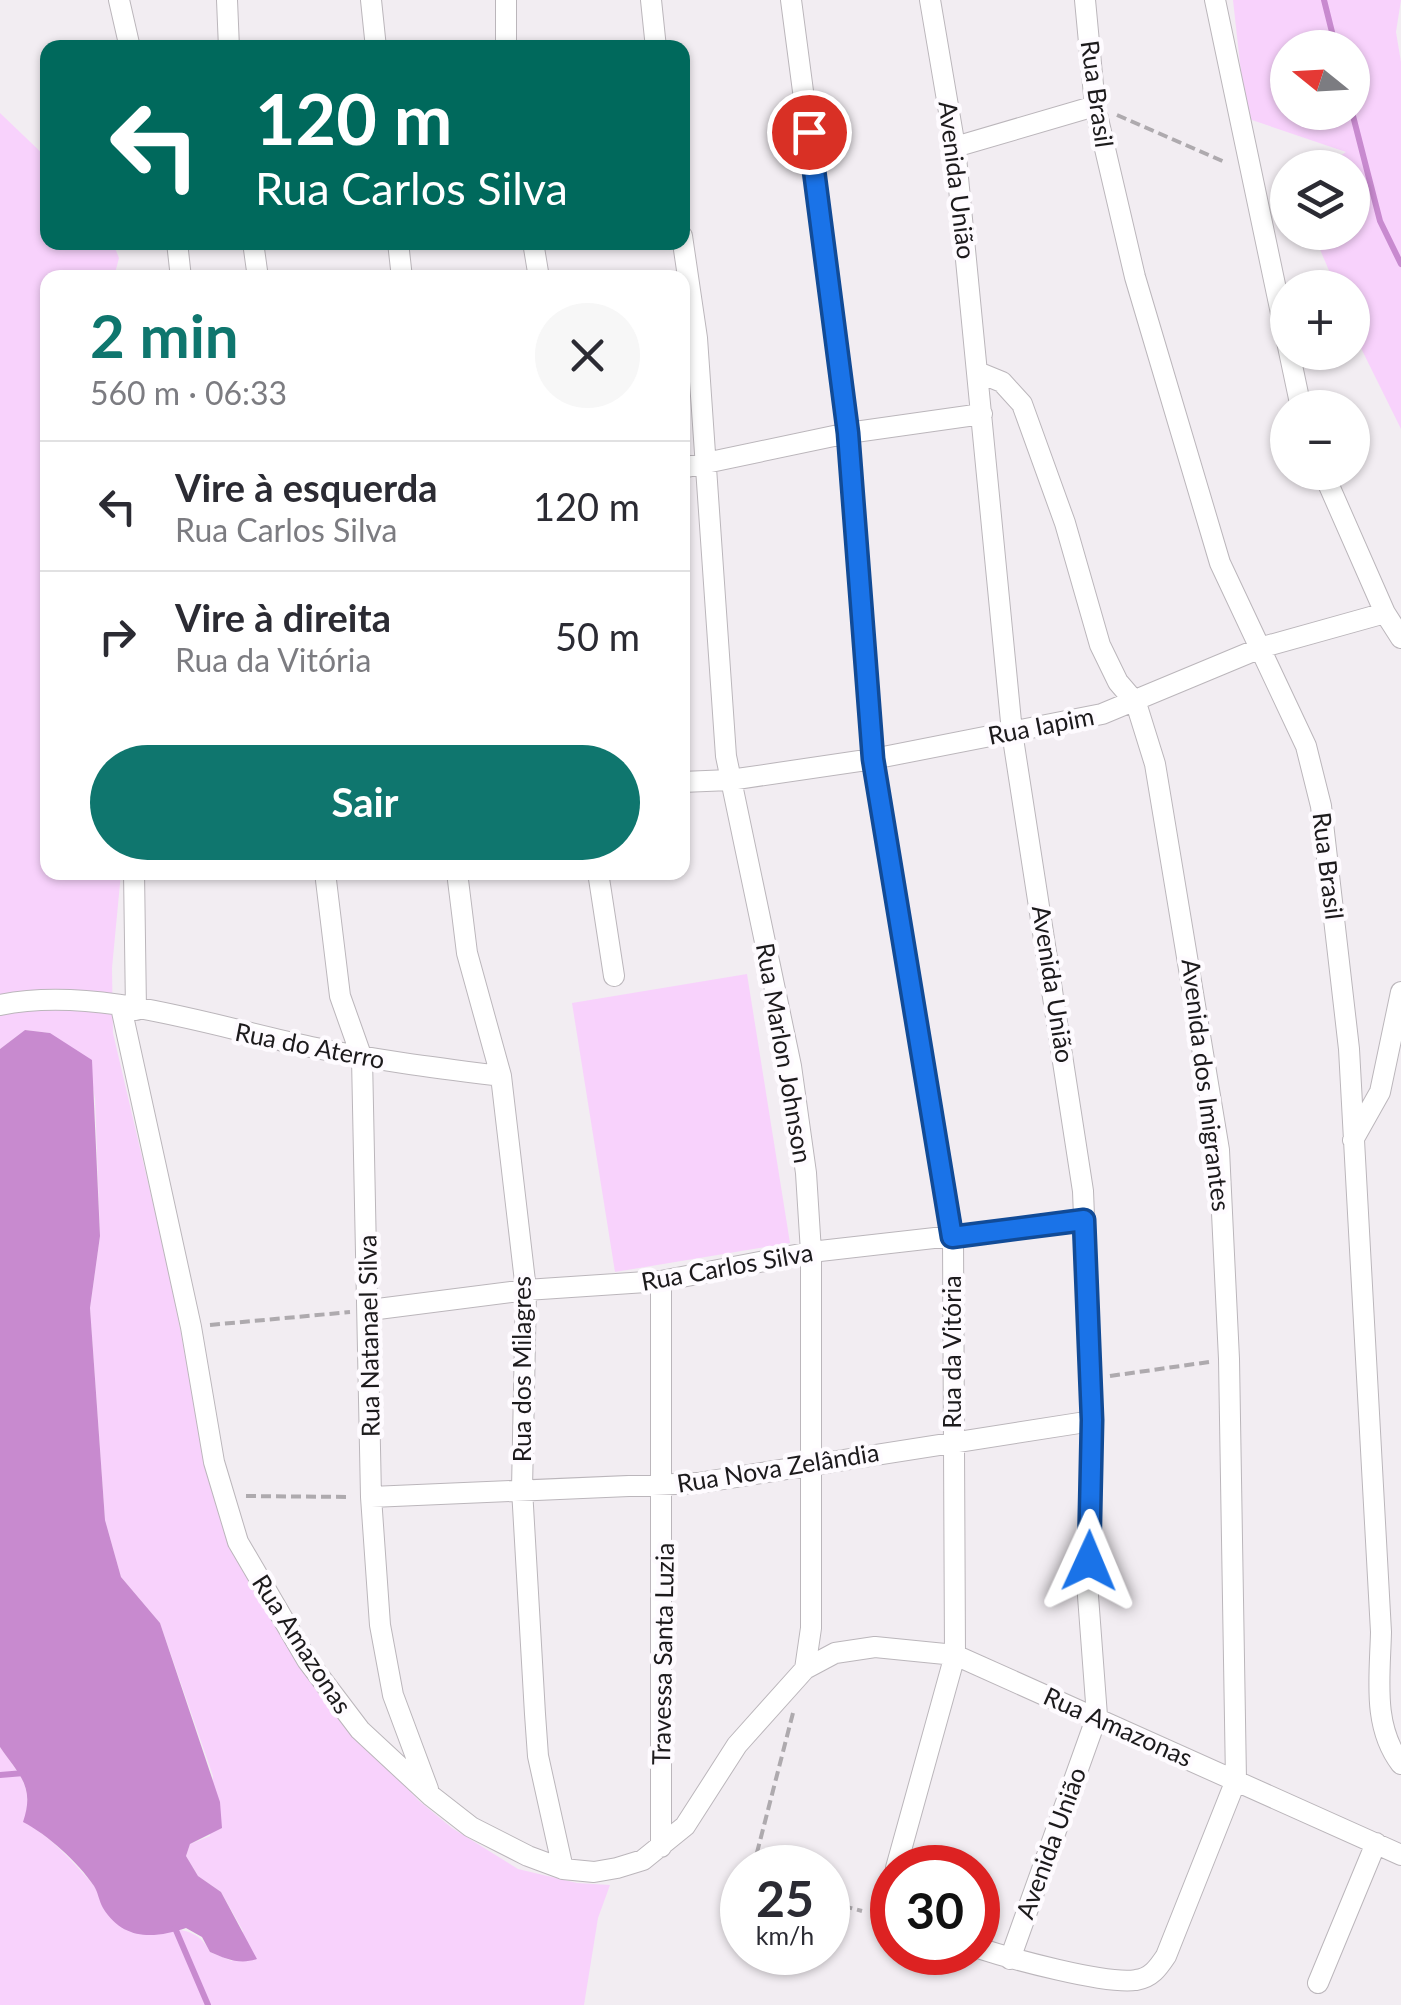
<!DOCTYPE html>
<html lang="pt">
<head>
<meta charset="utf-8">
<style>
	:root { --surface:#fff; --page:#f7f7f7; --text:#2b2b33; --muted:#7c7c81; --line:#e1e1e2; --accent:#0f766e }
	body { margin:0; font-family:Lato,sans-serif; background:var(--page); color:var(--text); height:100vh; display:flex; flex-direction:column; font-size:38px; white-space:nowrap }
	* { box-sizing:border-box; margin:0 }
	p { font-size:32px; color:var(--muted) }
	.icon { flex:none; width:55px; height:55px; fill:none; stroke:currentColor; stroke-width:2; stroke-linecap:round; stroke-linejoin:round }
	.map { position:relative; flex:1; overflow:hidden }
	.drawer { position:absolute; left:40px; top:270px; width:650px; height:610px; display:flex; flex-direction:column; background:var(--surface); border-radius:20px; box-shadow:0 2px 8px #0004 }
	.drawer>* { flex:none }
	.top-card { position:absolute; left:40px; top:40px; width:650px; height:210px; border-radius:20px; box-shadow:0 2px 8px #0004; background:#00695c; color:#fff; overflow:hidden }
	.needle { width:65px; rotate:288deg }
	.controls { position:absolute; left:1270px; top:30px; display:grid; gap:20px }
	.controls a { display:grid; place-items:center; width:100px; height:100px; border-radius:50%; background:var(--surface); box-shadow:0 2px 8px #0004; font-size:50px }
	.speed { position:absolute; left:720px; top:1845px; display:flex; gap:20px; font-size:50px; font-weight:700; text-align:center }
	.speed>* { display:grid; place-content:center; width:130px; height:130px; border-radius:50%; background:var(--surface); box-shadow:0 2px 8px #0004; line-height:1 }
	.speed small { font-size:25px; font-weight:400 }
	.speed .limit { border:15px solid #d22; background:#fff; color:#111 }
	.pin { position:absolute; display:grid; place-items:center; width:85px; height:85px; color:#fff; margin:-42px; border:5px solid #fff; border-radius:50%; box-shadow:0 2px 10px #0007 }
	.me { position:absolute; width:110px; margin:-55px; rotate:1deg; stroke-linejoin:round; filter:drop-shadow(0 0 8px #0008) }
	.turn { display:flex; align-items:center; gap:35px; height:210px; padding:0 50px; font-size:45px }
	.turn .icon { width:130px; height:130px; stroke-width:2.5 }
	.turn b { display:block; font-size:70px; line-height:85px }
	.round { display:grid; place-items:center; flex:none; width:105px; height:105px; border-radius:52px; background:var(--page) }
	.head { display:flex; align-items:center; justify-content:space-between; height:170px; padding:0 50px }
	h1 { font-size:60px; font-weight:700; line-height:75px; color:var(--accent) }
	.primary-button { display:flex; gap:20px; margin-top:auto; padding:20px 50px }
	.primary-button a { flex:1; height:115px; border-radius:60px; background:var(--accent); color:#fff; font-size:40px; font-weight:700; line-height:115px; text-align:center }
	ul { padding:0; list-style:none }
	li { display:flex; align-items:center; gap:30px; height:130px; padding:0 50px; border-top:2px solid var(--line) }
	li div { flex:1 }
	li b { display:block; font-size:38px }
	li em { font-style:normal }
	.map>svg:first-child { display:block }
</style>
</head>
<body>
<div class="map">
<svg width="1401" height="2005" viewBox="0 0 1401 2005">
	<rect width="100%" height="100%" fill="#f2edf2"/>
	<path fill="#f8d2fc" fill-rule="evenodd" d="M1233 0H1401L1396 32 1401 62V429L1353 332 1352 288 1336 287 1313 233 1352 232V168L1323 167 1346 152 1246 118ZM1288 48H1352V112H1288Z
		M0 113 47 158 48 242 113 243 119 258 114 277 48 278V872L121 873 112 968 113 1033 172 1285 200 1437 229 1526 379 1758 418 1800 452 1828 518 1869 577 1883 610 1885 598 1918 584 2005H0V1747C19 1775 35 1787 24 1822 50 1836 71 1860 91 1882 108 1902 102 1911 131 1932 162 1931 194 1920 210 1952L232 1961 243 1931 221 1892 198 1876 186 1856 190 1844 210 1836 213 1776 160 1623 121 1577 105 1520 90 1308 100 1236 95 1099 93 1088 50 1033 25 1030 0 1049Z
		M747 974 790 1243 615 1272 572 1003Z"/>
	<path fill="#c88acf" d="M25 1030 50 1033 92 1060 100 1236 90 1308 105 1520 121 1577 160 1623 220 1802 222 1828 190 1844 186 1856 198 1876 221 1892 257 1959C240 1965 226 1959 210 1952L202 1937 186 1928C156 1938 124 1942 103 1908 99 1901 98 1892 94 1886 78 1862 48 1835 23 1822 35 1787 20 1776 0 1747V1049Z"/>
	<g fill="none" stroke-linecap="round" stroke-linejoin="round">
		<path stroke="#c88acf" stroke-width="6" d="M1324 0 1336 48
			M1352 112 1380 221 1401 264
			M0 1775 24 1773
			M175 1928 208 2005"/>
		<g stroke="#bbb6bb" stroke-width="22">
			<path id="minor" d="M119 0 130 48
				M227 0 229 48
				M371 0 376 48
				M506 0V48
				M651 0 656 48
				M791 0 848 433 873 759 953 1237 955 1655 896 1868
				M930 0 955 147 1012 732 1083 1191 1092 1421 1088 1596 1097 1716 1010 1959
				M1085 0 1095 106 1135 277 1220 563 1306 746 1321 806 1349 1049 1381 1632C1380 1677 1372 1726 1401 1764
				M1215 0 1301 408
				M955 147 1095 106
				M682 236 697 338 726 756 791 1066 806 1173 811 1252V1628L805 1669
				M177 242 181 278
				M253 242 258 278
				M398 242 402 278
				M533 242 539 278
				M682 468 848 433 982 414
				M1323 472 1385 613 1401 638
				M682 782 730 780 873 759 1102 714 1263 647 1385 613
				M134 872 136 1010
				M325 872 340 996 362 1058 371 1497 380 1625 393 1695 428 1789
				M457 872 467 953 501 1076 526 1290 522 1489 535 1714 538 1756 563 1869
				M598 872 614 976
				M0 1005C97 985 214 1027 311 1047 374 1060 438 1068 501 1076
				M121 1007 191 1327 214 1462 238 1542 307 1660 360 1730 430 1795 471 1827 528 1856 563 1869 594 1872 617 1868 643 1860 685 1826 737 1745 805 1669 835 1653 875 1647 955 1655 1401 1855
				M1353 1140 1380 1092 1401 992
				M370 1310 526 1290 661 1281 811 1252 1084 1221
				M371 1497 698 1483 1092 1421
				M661 1847V1281
				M892 1881 882 1916 892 1919
				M978 1948C1009 1958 1106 1985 1136 1980 1151 1978 1158 1968 1166 1956L1236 1780 1229 1359 1219 1150 1155 764 1136 703 1118 682 1100 645 1065 523 1022 404 1002 382 980 373
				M1318 1983 1376 1843"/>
		</g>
		<path stroke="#aeaaae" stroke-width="4" stroke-dasharray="10 5" stroke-linecap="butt" d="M1117 115 1227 163
			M210 1325 350 1312
			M1110 1376 1209 1362
			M246 1496 351 1497
			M753 1868 793 1713
			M828 1902 862 1911"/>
		<use href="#minor" stroke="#fff" stroke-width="20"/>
	</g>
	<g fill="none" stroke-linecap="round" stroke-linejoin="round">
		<g stroke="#114b97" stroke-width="25">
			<path id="route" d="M809 132 848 433 873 759 952 1237 1084 1220 1092 1420 1089 1561"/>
		</g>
		<use href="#route" stroke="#1a73e8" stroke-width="18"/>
	</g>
	<g text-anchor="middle" stroke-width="9" stroke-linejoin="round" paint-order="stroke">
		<g font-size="25" fill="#1c1a1c" stroke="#fefbff">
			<text transform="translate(1097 94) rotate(82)" y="9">Rua Brasil</text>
			<text transform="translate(957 180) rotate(83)" y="9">Avenida União</text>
			<text transform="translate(1041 726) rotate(-11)" y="9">Rua Iapim</text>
			<text transform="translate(1328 866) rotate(83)" y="9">Rua Brasil</text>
			<text transform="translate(1053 984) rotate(81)" y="9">Avenida União</text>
			<text transform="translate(310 1046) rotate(11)" y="9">Rua do Aterro</text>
			<text transform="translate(784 1053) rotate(80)" y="9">Rua Marlon Johnson</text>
			<text transform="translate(1206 1085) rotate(83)" y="9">Avenida dos Imigrantes</text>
			<text transform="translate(727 1267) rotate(-10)" y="9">Rua Carlos Silva</text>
			<text transform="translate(369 1336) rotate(-91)" y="9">Rua Natanael Silva</text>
			<text transform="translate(952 1352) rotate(-90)" y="9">Rua da Vitória</text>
			<text transform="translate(522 1369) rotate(-90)" y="9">Rua dos Milagres</text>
			<text transform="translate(778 1468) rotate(-9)" y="9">Rua Nova Zelândia</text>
			<text transform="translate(302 1644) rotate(57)" y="9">Rua Amazonas</text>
			<text transform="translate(663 1654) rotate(-89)" y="9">Travessa Santa Luzia</text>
			<text transform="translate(1118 1727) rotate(24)" y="9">Rua Amazonas</text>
			<text transform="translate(1051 1843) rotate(-70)" y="9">Avenida União</text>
		</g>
	</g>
</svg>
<div class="controls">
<a><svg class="needle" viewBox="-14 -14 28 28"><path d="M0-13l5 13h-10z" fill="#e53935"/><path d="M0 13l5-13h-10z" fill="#7c7c81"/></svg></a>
<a><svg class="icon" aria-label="layers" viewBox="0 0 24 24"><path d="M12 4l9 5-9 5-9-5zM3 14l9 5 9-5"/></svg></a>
<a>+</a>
<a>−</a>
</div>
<div class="speed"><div>25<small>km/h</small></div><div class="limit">30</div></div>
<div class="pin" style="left:809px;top:132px;background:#d93025"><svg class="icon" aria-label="arrive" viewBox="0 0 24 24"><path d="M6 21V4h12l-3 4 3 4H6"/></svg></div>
<svg class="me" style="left:1089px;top:1561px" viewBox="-20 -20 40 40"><path d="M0-17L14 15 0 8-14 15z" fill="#1a73e8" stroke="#fff" stroke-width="4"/></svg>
<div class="top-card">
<div class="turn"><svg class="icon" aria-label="left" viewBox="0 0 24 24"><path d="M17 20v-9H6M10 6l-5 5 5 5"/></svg><div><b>120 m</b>Rua Carlos Silva</div></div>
</div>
<section class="drawer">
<div class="head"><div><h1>2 min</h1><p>560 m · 06:33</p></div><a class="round"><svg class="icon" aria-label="close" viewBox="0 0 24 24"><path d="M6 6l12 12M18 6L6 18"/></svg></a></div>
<ul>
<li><svg class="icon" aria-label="left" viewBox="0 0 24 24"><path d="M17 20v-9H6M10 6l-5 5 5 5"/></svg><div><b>Vire à esquerda</b><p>Rua Carlos Silva</p></div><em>120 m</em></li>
<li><svg class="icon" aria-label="right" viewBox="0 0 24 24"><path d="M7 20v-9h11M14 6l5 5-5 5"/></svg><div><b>Vire à direita</b><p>Rua da Vitória</p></div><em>50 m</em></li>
</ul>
<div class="primary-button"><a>Sair</a></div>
</section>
</div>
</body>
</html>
